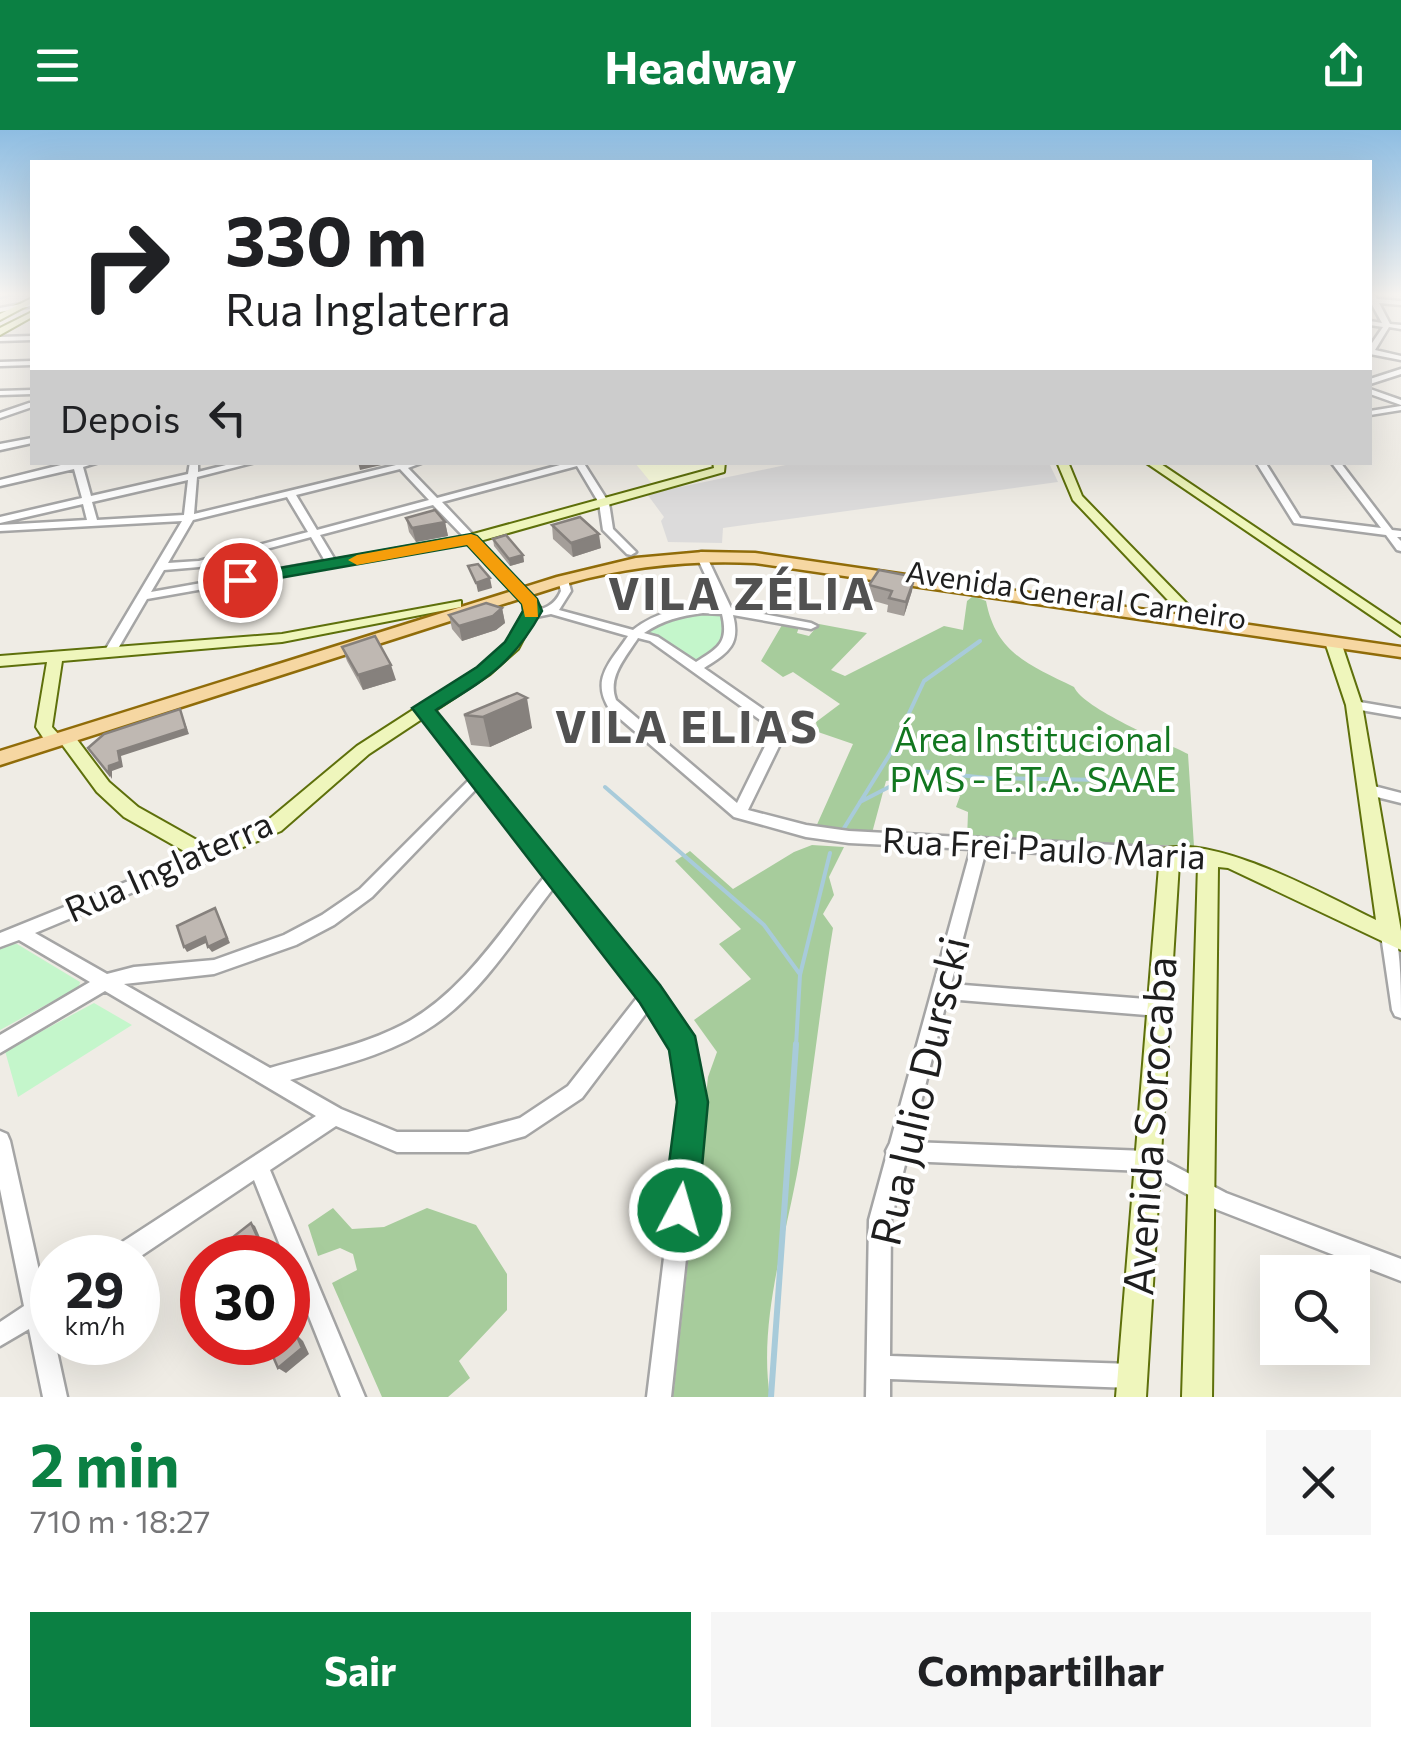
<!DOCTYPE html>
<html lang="pt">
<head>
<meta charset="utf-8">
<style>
	:root { --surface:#fff; --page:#f6f6f6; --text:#202124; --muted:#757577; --accent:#0b8043 }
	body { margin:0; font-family:Commissioner,sans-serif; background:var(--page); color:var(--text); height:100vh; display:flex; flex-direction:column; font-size:38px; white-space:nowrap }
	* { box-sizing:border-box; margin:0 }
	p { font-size:32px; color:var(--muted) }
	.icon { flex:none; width:55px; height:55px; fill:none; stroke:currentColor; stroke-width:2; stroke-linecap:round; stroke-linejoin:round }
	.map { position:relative; height:1267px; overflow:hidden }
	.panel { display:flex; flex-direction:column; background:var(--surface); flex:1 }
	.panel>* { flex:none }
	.banner { position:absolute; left:30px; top:30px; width:1342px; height:305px; border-radius:0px; box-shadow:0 10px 40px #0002; background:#fff; color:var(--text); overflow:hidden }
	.controls { position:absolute; left:1260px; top:1125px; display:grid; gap:20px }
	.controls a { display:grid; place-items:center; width:110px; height:110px; border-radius:0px; background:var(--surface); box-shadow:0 10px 40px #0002; font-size:50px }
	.speed { position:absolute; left:30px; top:1105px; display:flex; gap:20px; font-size:50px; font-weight:700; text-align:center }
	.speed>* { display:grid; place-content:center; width:130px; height:130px; border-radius:50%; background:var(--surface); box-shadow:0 10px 40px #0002; line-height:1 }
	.speed small { font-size:25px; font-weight:400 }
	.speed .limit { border:15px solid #d22; background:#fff; color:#111 }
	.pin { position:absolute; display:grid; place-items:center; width:85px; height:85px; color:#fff; margin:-42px; border:5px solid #fff; border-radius:50%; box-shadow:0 2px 10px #0007 }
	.me { position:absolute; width:110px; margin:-55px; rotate:6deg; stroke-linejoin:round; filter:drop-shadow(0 0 8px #0008) }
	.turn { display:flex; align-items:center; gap:35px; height:210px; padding:0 30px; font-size:45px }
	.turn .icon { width:130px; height:130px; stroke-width:2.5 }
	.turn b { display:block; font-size:70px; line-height:85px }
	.then { display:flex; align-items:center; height:95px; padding:0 30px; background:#0003; gap:20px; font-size:38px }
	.round { display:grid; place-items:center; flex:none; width:105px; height:105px; border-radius:0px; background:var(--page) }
	.head { display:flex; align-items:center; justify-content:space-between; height:170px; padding:0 30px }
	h1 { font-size:60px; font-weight:700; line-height:75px; color:var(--accent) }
	.cta { display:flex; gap:20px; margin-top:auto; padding:20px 30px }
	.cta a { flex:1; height:115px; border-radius:0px; background:var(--accent); color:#fff; font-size:40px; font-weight:700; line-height:115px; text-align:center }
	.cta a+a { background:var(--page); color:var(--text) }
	header { display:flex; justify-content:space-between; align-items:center; height:130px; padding:0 30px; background:var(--accent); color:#fff; font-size:45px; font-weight:700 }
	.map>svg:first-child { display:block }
</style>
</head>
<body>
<header><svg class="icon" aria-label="menu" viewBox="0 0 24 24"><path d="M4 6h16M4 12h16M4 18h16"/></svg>Headway<svg class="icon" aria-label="share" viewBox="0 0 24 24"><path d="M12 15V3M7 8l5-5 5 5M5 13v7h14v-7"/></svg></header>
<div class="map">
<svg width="1401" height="1267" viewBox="0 0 1401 1267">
	<rect width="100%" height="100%" fill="#efece5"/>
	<path fill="#dcdbdb" d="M795 333H1049L1058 352 723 398 722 413 668 412 661 391 664 387 647 364Z"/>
	<path fill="#fbfddf" d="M712 332 713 339 653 355 635 333Z"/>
	<path fill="#a7cc9c" d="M973 466 986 471C996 523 1029 535 1074 557 1084 579 1163 611 1188 624L1194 716 967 710 968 682 956 677 960 666 947 660 946 649 928 645 886 651 872 703 815 699 853 614 818 602 816 592 840 574 793 542 783 547 761 531 782 495 799 497 797 503 809 506 819 494 867 503 831 540 845 546 944 496 963 500 967 471Z
		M812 715 844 717 829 747 834 765 823 784 833 798C820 876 812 955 799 1033 786 1108 758 1191 770 1267H673L708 947 717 922 694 890 751 849 719 814 741 799 675 731 690 721 733 759 794 722Z
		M333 1078 352 1099 384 1097 427 1078 476 1095 507 1144V1180L459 1231 470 1248 448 1267H382L332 1153 357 1140 353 1124 340 1118 318 1126 308 1095Z"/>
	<path fill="#c4f6cb" d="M718 484H723L727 511 698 534 646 501 687 485Z
		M17 814 80 852 79 857 0 900V815Z
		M94 873 132 895 18 967 5 921Z"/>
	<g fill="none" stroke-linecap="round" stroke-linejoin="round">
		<path stroke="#a8cbda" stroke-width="2.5" d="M0 168 12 165"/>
		<path stroke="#a8cbda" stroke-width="4" d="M605 657 764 795 799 843
			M860 672 920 641 987 648 1166 651
			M841 703 890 624 924 551 980 511
			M796 916 800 845 830 723"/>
		<path stroke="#a8cbda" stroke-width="6" d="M771 1267 796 914"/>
		<g stroke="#a5a5a5" stroke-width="5">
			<path id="street" d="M1370 165H1375L1377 169 1401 171V175L1379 173 1390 194 1401 195V199L1389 197 1375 220 1401 226V230L1370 224V216L1383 197 1370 195V191L1382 193 1370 171Z
				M32 172V176L0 182V178Z
				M32 206V210L0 211V207Z
				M32 231V235L0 236V232Z
				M1401 239V244L1370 254V249Z
				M1370 259 1401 270V275L1370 264Z
				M32 260V264L0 265V261Z
				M29 273H32V277L0 288V283Z
				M1401 276V280L1370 285V281Z
				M32 308V313L0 320V314Z
				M73 332H99L83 337 91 366 188 344 190 332H198V342L238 332H256L197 347 194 384 396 335 395 332H424L408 338 437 368 571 332H583L609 373 613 399 636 422 631 425 627 424 603 400 599 373 577 336 442 372 475 407V411L147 469 116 522 110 526 104 522 182 391 0 401V395L87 390 83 374 0 393V387L82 368 74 339 0 356V350ZM400 339 429 370 317 400 296 365ZM188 350 184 385 97 390 92 372ZM287 367 308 402 199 431 168 433 193 390ZM433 375 464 407 335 430 320 405ZM311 407 325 431 151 462 164 440 199 437Z
				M1256 332H1265L1300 388 1381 398 1331 332H1340L1392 400 1401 401V407H1397L1401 411V421L1397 420 1386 405 1294 393Z
				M701 422 705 423 731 478 811 493 817 496 811 499 733 485C741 516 727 523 704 538L773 586 785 604 748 680 806 695 849 701 1170 718 1175 720 1178 724 1175 728 1170 730 986 720 951 854 1159 870 1165 872 1168 878 1165 884 1159 886 947 869 911 1012 1146 1021 1226 1063 1401 1129V1151L1213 1078 1144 1041 906 1031 891 1090 890 1226 1132 1234 1140 1238 1144 1246 1140 1254 1132 1258 890 1249V1267H866L869 1090 887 1024 886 1021 890 1013 971 719 849 713 806 707 734 687 610 580C590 549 610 533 628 506L551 484 531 488 525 485 527 483C543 479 554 477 561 461L558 450 563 447 568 450 571 461 559 480 633 500C658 480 689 476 720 477L696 425ZM703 483 722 484C729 513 718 518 696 532L658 507 644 503C663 490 680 486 703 483ZM638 508 650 511 763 592 771 604 737 673 616 570C607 547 626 527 638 508Z
				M1354 571 1401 579V587L1349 578 1348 575 1349 572Z
				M423 574 428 575 656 859 693 916 703 972 671 1267H647L683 972 675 918 650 878 582 968 525 1006 468 1022H397L336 996 270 1040 365 1267H341L288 1134V1128H285L254 1050 138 1128H107L110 1120 316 986 105 861 0 923V905L90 852 19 810 0 817V803L215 716 220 718 223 722 220 726 35 803 107 844 134 837 214 830 284 805 322 785 360 759 471 648 418 581 417 578ZM478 657 546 745C503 797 464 863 402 895 361 916 314 925 270 938L124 854 214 844 296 815 334 795 372 767ZM555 756 640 864 568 956 520 988 468 1002H397L341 979 290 950C339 936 392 924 434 895 484 861 518 803 555 756Z
				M1366 654 1401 663V673L1361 663 1359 659 1361 655Z
				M1389 798 1395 800C1401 828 1401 859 1401 888L1395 886 1392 880 1381 805 1383 800Z
				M0 1001 7 1004 10 1011 44 1163 52 1160V1184L49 1186 52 1212H55L67 1267H43L29 1199 0 1216V1192L24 1176 0 1059Z"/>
		</g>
		<g stroke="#5e700b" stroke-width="4">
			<path id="secondary" d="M32 168V173L0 190V184Z
				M32 182V187L0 205V198Z
				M713 332H725L724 342 480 411 540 477 518 519 490 544 369 624 281 701 215 729 191 725 124 687 97 662 61 613 54 617 48 615 36 597 47 532 0 536V526L282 504 461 471V477L456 478 282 512 62 531 52 597 59 605 66 601 72 603 109 652 138 677 202 713 214 714 267 691 357 616 478 538 507 514 526 477 466 412V406L714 338Z
				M1057 332H1068L1082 366 1193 480V486H1183L1073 370Z
				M1145 332H1158L1401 495V506Z
				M1334 510 1342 515 1362 575 1401 801V820L1228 738 1218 737 1212 1267H1182L1198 735 1179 733 1146 1267H1116L1160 724 1163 719C1216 704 1326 766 1376 790L1346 575 1326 515Z"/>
		</g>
		<g stroke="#906c09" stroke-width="5">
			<path id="primary" d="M703 422 755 423 1401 517V527L755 433C690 430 631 436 569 453L0 635V621L557 447 636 428Z"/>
		</g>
		<use href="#street" fill="#fff" fill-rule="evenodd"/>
		<use href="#secondary" fill="#eff6bc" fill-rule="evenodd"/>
		<use href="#primary" fill="#f6d7a2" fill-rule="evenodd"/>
	</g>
	<path fill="#a49e99" d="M406 388 445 392 448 406 416 412 409 402Z
		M552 395 601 418 573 427 553 409Z
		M493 409 523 425 524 432 510 436 494 416Z
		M869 455 912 461 904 486 887 482 888 475 867 469Z
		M502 478 505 493 496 500 462 511 452 499 449 485Z
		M342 517 396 550 363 560 347 531Z
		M517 563 532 598 490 617 471 615 464 585Z"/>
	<path fill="#86817d" d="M358 332H385L386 334 360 340Z
		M445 392 448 406 416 412 412 398Z
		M599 404 601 418 573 427 571 413Z
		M523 425 524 432 510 436 509 429Z
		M915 447 912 461 904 486 906 472Z
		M490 448 492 458 478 462 476 453Z
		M502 478 505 493 496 500 462 511 459 496Z
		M391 535 396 550 363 560 358 545Z
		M527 568 532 598 490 617 483 587Z
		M180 579 189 604 121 626 123 637 112 641V649L109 644V636L118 621Z
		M215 778 230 813 212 822 208 817Z
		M205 807 208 812 187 822 184 817Z
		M251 1093 255 1096 269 1128H267Z
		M296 1204 303 1211 309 1224 286 1243 278 1238Z"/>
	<path fill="#bfb8b2" stroke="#86817d" stroke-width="2.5" d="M435 380 445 392 412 398 406 388Z
		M580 387 599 404 571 413 552 395Z
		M506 405 523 425 509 429 493 409Z
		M478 434 490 448 476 453 468 436Z
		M879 440 915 447 906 472 889 468 892 461 869 455Z
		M486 473 502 478 493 486 459 496 449 485Z
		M375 506 391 535 358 545 342 517Z
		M517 563 527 568 483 587 464 585Z
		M180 579 186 599 118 621 120 632 109 636V644L88 618 104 604Z
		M215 778 227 808 208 817 205 807 184 817 177 796Z
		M251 1093 267 1128H245L242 1121 234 1128H231L224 1114Z
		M296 1204 302 1218 278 1238 272 1224Z"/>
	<linearGradient id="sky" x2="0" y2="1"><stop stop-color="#8ebde2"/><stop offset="0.48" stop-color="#f8f6f3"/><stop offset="1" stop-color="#f8f6f3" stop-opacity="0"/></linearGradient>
	<rect width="1401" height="342" fill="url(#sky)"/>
	<path fill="#0b8043" stroke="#07532c" stroke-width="2.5" d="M471 404 477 406 537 469 542 481C512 535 487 548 436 580L660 855 695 906 708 972 698 1080 692 1092 680 1097 668 1092 663 1080 677 972 669 920 640 873 412 578 477 537 505 512 523 481 522 474 467 415 240 455 231 450 240 445Z"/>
	<path fill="#f59e0b" d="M471 404 477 406 537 469 538 487H525L522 474 467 415 357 435 348 430 357 425Z"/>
	<g text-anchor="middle" stroke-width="8" stroke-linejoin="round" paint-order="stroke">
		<g font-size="30" fill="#1e1e1e" stroke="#fff">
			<text transform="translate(1076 466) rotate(8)" y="10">Avenida General Carneiro</text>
		</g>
		<g font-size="35" fill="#127720" stroke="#fff">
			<text x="1033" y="622">Área Institucional<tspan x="1033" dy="40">PMS - E.T.A. SAAE</tspan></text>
		</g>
		<g font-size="35" fill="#1e1e1e" stroke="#fff">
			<text transform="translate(1044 719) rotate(3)" y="12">Rua Frei Paulo Maria</text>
			<text transform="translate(169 737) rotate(-24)" y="12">Rua Inglaterra</text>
		</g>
		<g font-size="42" fill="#1e1e1e" stroke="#fff">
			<text transform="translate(920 961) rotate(-77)" y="15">Rua Julio Durscki</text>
			<text transform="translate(1150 996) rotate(-86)" y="15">Avenida Sorocaba</text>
		</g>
		<g font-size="45" font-weight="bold" letter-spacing="2.5" fill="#515151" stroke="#fff">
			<text x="742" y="480">VILA ZÉLIA</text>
			<text x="687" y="613">VILA ELIAS</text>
		</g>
	</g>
</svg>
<div class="controls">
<a><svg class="icon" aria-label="search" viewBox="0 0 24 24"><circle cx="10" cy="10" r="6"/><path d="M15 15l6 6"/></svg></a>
</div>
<div class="speed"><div>29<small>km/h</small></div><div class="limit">30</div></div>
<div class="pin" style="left:240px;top:450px;background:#d93025"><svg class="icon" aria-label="arrive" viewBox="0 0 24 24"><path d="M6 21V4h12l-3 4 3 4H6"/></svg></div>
<svg class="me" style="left:680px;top:1080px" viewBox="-20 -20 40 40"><circle r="17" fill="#0b8043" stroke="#fff" stroke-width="3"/><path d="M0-11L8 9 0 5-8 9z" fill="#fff"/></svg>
<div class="banner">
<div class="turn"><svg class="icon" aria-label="right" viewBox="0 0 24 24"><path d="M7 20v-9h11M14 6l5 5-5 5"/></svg><div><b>330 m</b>Rua Inglaterra</div></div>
<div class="then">Depois<svg class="icon" aria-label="left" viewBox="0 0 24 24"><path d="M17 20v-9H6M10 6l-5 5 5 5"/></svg></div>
</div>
</div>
<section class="panel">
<div class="head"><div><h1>2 min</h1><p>710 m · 18:27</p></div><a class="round"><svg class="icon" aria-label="close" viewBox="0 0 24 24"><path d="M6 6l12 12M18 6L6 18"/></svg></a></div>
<div class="cta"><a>Sair</a><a>Compartilhar</a></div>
</section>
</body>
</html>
